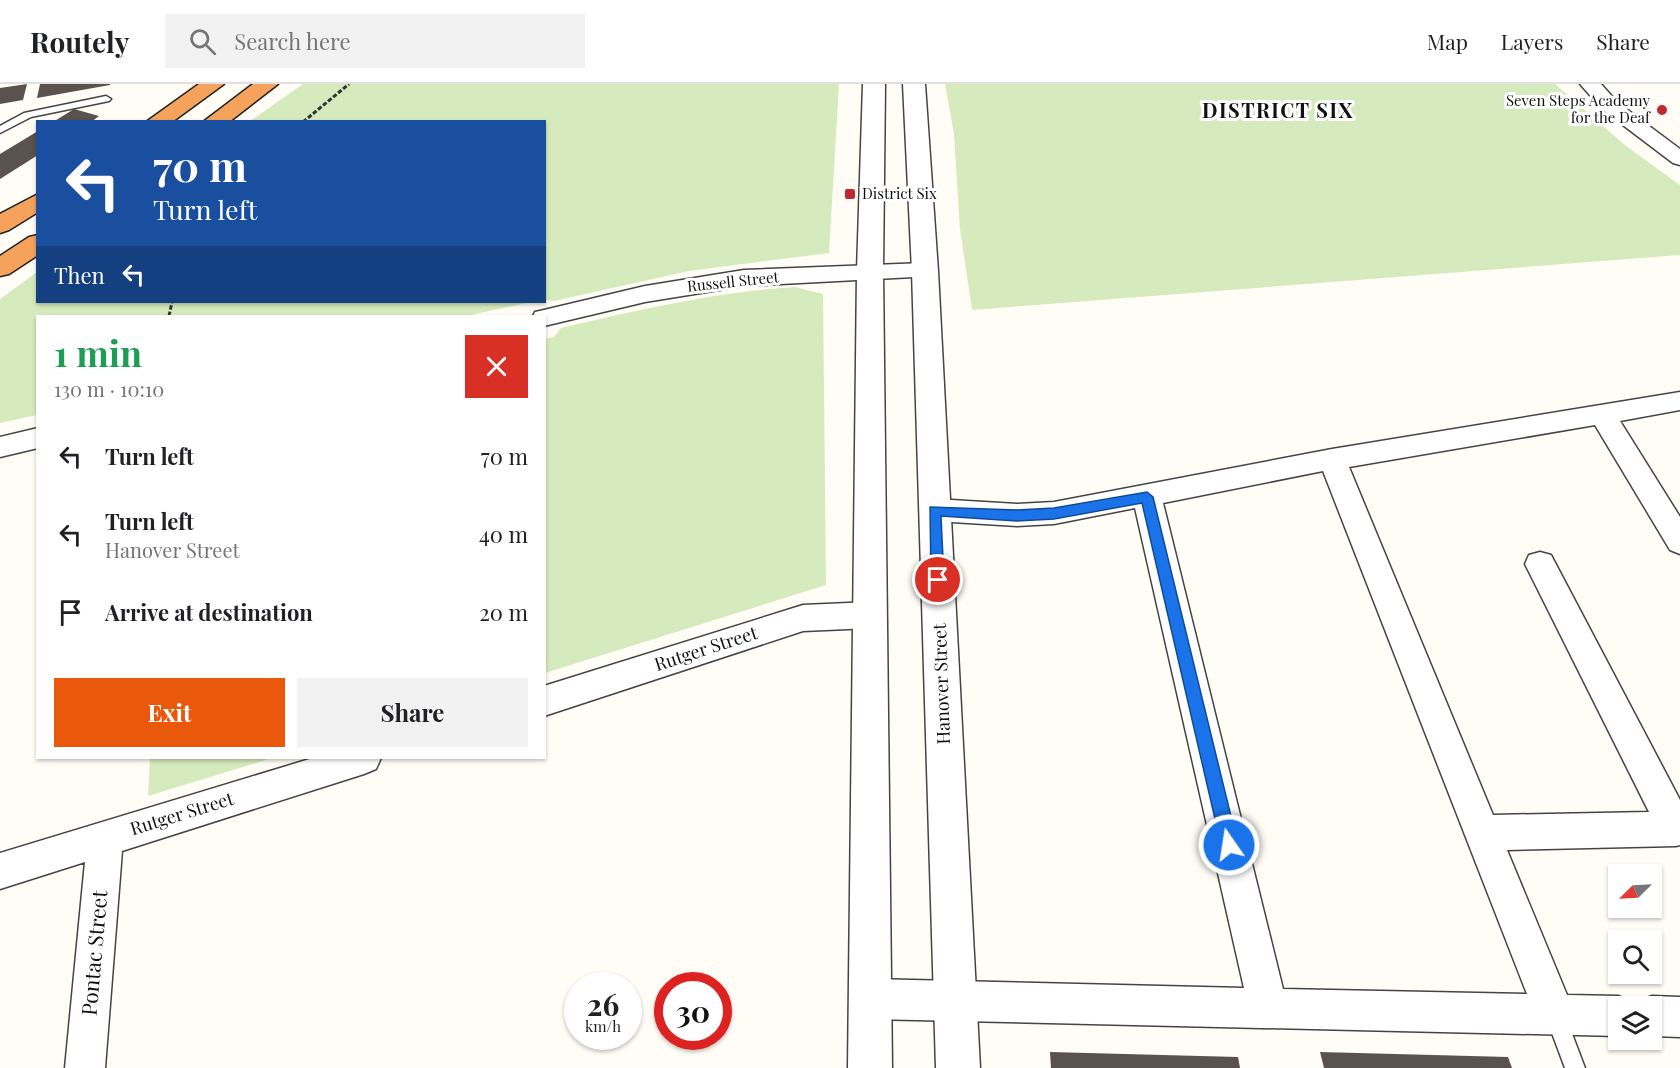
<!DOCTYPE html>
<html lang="en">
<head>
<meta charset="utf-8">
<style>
	:root { --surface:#fff; --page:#f2f2f2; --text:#202124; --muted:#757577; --line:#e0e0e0; --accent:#ea580c }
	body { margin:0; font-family:"Playfair Display",serif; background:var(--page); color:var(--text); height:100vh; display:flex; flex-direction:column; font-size:22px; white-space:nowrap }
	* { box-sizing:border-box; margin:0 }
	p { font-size:20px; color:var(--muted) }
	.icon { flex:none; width:33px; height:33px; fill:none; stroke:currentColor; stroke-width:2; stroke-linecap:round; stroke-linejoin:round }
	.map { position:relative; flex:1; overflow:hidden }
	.side { position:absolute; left:36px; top:231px; width:510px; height:444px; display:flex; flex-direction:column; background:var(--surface); border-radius:0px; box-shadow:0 2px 4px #0004 }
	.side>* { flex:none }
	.banner { position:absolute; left:36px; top:36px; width:510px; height:183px; border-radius:0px; box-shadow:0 2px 4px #0004; background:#1a4fa0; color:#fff; overflow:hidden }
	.needle { width:39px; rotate:246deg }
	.fabs { position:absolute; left:1608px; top:780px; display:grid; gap:12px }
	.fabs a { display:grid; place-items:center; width:54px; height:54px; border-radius:0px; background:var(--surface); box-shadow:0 2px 4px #0004; font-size:30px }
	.speed { position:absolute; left:564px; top:888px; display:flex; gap:12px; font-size:30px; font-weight:700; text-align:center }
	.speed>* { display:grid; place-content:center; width:78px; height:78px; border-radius:50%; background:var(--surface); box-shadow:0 2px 4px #0004; line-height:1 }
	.speed small { font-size:15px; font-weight:400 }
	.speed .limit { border:9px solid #d22; background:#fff; color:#111 }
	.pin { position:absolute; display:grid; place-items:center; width:51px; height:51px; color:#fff; margin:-26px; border:3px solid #fff; border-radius:50%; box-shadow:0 2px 6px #0007 }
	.me { position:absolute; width:66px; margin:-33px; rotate:347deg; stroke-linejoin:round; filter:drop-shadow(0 0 4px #0008) }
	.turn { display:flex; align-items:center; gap:21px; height:126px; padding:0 18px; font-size:27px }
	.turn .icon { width:78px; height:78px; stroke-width:2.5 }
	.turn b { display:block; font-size:42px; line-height:51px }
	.then { display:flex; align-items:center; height:57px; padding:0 18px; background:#0003; gap:12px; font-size:22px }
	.round { display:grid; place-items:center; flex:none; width:63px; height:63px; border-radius:0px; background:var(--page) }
	.headline { display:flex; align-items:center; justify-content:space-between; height:102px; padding:0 18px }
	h1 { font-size:36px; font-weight:700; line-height:45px; color:#1e9e55 }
	.button { display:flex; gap:12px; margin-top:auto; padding:12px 18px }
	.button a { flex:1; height:69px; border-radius:0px; background:var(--accent); color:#fff; font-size:24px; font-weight:700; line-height:69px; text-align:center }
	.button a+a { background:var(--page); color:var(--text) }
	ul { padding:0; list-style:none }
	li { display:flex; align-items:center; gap:18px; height:78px; padding:0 18px }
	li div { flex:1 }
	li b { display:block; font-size:22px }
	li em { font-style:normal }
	header { display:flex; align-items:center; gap:36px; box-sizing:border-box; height:84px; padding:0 30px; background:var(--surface); border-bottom:2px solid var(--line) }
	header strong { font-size:28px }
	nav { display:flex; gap:33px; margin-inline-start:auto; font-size:21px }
	.search { width:420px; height:54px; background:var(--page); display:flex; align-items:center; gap:15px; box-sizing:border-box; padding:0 21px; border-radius:0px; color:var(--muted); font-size:22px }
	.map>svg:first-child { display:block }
</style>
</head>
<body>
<header>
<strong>Routely</strong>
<div class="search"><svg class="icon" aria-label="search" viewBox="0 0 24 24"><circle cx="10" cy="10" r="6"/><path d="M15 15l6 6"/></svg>Search here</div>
<nav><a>Map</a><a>Layers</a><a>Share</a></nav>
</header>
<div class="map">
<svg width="1680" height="984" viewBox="0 0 1680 984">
	<rect width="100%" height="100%" fill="#fffdf5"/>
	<path fill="#d5ebbd" d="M303 0H839L829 169 689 187 554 217 545 216 544 38 250 37Z
		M945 0H1555L1626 62 1680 101V171L972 226 960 145 954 50Z
		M37 188 38 218H531L466 232H38L37 331 0 339V215Z
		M795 203 823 210 826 501 545 589V255L554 253 561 244C639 226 715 208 795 203Z
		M150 674H272L148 712Z"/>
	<path fill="#5a524d" d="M27 0 23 16 0 20V4Z
		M40 0H110V1L37 14Z
		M74 25 99 32 91 38H53Z
		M38 47V71L0 95V70Z
		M1050 968 1238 973 1240 984H1051Z
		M1320 968 1508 973 1512 984H1324Z"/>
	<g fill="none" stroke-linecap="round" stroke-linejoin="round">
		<g stroke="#444" stroke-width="3">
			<path id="service" d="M106 12 111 15 109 17 31 33 0 49V42L24 29Z
				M1556 923 1563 926 1585 984H1565L1546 933 1549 926Z"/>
		</g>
		<g stroke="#444" stroke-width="3">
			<path id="minor" d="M1580 0H1601L1617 18 1680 65V81L1673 79 1603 26Z
				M925 179 933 182 937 187 933 192 744 202 645 218 544 242V232H533L535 228 544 226 645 202 744 186Z
				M1680 308V326L1620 337 1680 433V470L1670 466 1595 341 1349 383 1493 731 1649 728 1525 480 1529 471 1540 468 1551 471 1680 716V761L1676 762 1507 766 1567 911 1618 912 1632 918 1634 922H1618V952L870 935 856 929 850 915 856 901 870 895 1244 904 1135 424 1054 440 1017 442 935 437 925 434 921 426 925 418 935 415 1017 420 1054 418 1332 365ZM1323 387 1527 910 1283 905 1163 419Z
				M38 344V364L0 373V353Z
				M871 518 882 522 886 531 882 540 871 544 803 547 544 632V602L803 521Z
				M313 674H381L376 685 364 690 122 767 105 984H65L85 778 0 805V769Z
				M1652 912 1680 913V953L1652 952V922H1636L1638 918Z"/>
		</g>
		<g stroke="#444" stroke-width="3">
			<path id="tertiary" d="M863 0H885L883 187 892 984H848L857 187Z
				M903 0H925L938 187 980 984H936L912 187Z"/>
		</g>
		<g stroke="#222" stroke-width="3">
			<path id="motorway" d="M199 0H224L172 38H146Z
				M253 0H278L229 38H203Z
				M38 110V128L9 146 0 149V130Z
				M38 151V171L9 190 0 192V172L29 153Z"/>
		</g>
		<path stroke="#333" stroke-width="3" stroke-dasharray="4.5 2" stroke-linecap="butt" d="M303 38 349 0
			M169 232 172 218"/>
		<use href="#service" fill="#fff" fill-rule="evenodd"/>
		<use href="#minor" fill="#fff" fill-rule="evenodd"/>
		<use href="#tertiary" fill="#fff" fill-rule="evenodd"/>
		<use href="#motorway" fill="#f5a25d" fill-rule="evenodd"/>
	</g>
	<path fill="#1a73e8" stroke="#114b97" stroke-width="1.5" d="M1147 408 1153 413 1238 761 1235 767 1229 769 1224 767 1221 761 1142 419 1054 435 1017 437 941 432 944 496 938 502 931 496 930 423 1017 426 1054 424Z"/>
	<g fill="#c4262e" stroke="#fff" stroke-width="2">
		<circle cx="1662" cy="26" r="6"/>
		<rect x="844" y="104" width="12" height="12" rx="3"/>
	</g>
	<g text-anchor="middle" stroke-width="6" stroke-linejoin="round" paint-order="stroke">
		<g font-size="15" fill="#111" stroke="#fff" text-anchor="end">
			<text x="1650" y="22">Seven Steps Academy<tspan x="1650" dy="17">for the Deaf</tspan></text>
			<text x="862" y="115" text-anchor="start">District Six</text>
		</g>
		<g font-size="15" fill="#111" stroke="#fff">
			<text transform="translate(733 198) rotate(-6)" y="5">Russell Street</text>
		</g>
		<g font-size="18" fill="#111" stroke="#fff">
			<text transform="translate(706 565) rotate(-18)" y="6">Rutger Street</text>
			<text transform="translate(942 600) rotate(-92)" y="6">Hanover Street</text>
			<text transform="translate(182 730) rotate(-17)" y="6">Rutger Street</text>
		</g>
		<g font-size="20" font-weight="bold" letter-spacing="1.5" fill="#111" stroke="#fff">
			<text x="1278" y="34">DISTRICT SIX</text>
		</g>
		<g font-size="21" fill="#111" stroke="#fff">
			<text transform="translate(95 869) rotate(-85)" y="7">Pontac Street</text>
		</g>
	</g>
</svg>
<div class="fabs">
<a><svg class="needle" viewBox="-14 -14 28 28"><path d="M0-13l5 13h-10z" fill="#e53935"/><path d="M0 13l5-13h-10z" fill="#757577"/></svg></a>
<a><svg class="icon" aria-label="search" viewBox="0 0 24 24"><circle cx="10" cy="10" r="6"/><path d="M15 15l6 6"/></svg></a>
<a><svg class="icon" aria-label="layers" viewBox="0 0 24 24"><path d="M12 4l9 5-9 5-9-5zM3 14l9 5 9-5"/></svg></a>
</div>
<div class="speed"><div>26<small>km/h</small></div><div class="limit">30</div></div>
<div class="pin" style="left:938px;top:496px;background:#d93025"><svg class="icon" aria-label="arrive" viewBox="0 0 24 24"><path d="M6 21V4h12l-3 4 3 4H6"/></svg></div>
<svg class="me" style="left:1229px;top:761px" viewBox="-20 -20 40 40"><circle r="17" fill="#1a73e8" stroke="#fff" stroke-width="3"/><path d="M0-11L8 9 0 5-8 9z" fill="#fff"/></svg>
<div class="banner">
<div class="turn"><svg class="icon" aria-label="left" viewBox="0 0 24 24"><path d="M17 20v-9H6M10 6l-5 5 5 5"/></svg><div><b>70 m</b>Turn left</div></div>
<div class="then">Then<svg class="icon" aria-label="left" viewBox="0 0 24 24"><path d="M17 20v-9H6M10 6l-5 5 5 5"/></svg></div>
</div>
<section class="side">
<div class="headline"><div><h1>1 min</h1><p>130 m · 10:10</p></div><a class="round" style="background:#d93025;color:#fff"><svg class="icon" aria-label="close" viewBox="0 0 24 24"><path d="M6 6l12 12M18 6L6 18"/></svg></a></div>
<ul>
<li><svg class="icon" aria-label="left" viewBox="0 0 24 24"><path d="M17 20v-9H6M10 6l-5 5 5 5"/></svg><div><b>Turn left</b></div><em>70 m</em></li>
<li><svg class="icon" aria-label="left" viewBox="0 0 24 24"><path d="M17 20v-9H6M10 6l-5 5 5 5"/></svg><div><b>Turn left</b><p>Hanover Street</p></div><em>40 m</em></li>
<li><svg class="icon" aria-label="arrive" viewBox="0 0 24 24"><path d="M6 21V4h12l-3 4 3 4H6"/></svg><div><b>Arrive at destination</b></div><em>20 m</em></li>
</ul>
<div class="button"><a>Exit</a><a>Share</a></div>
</section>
</div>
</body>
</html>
